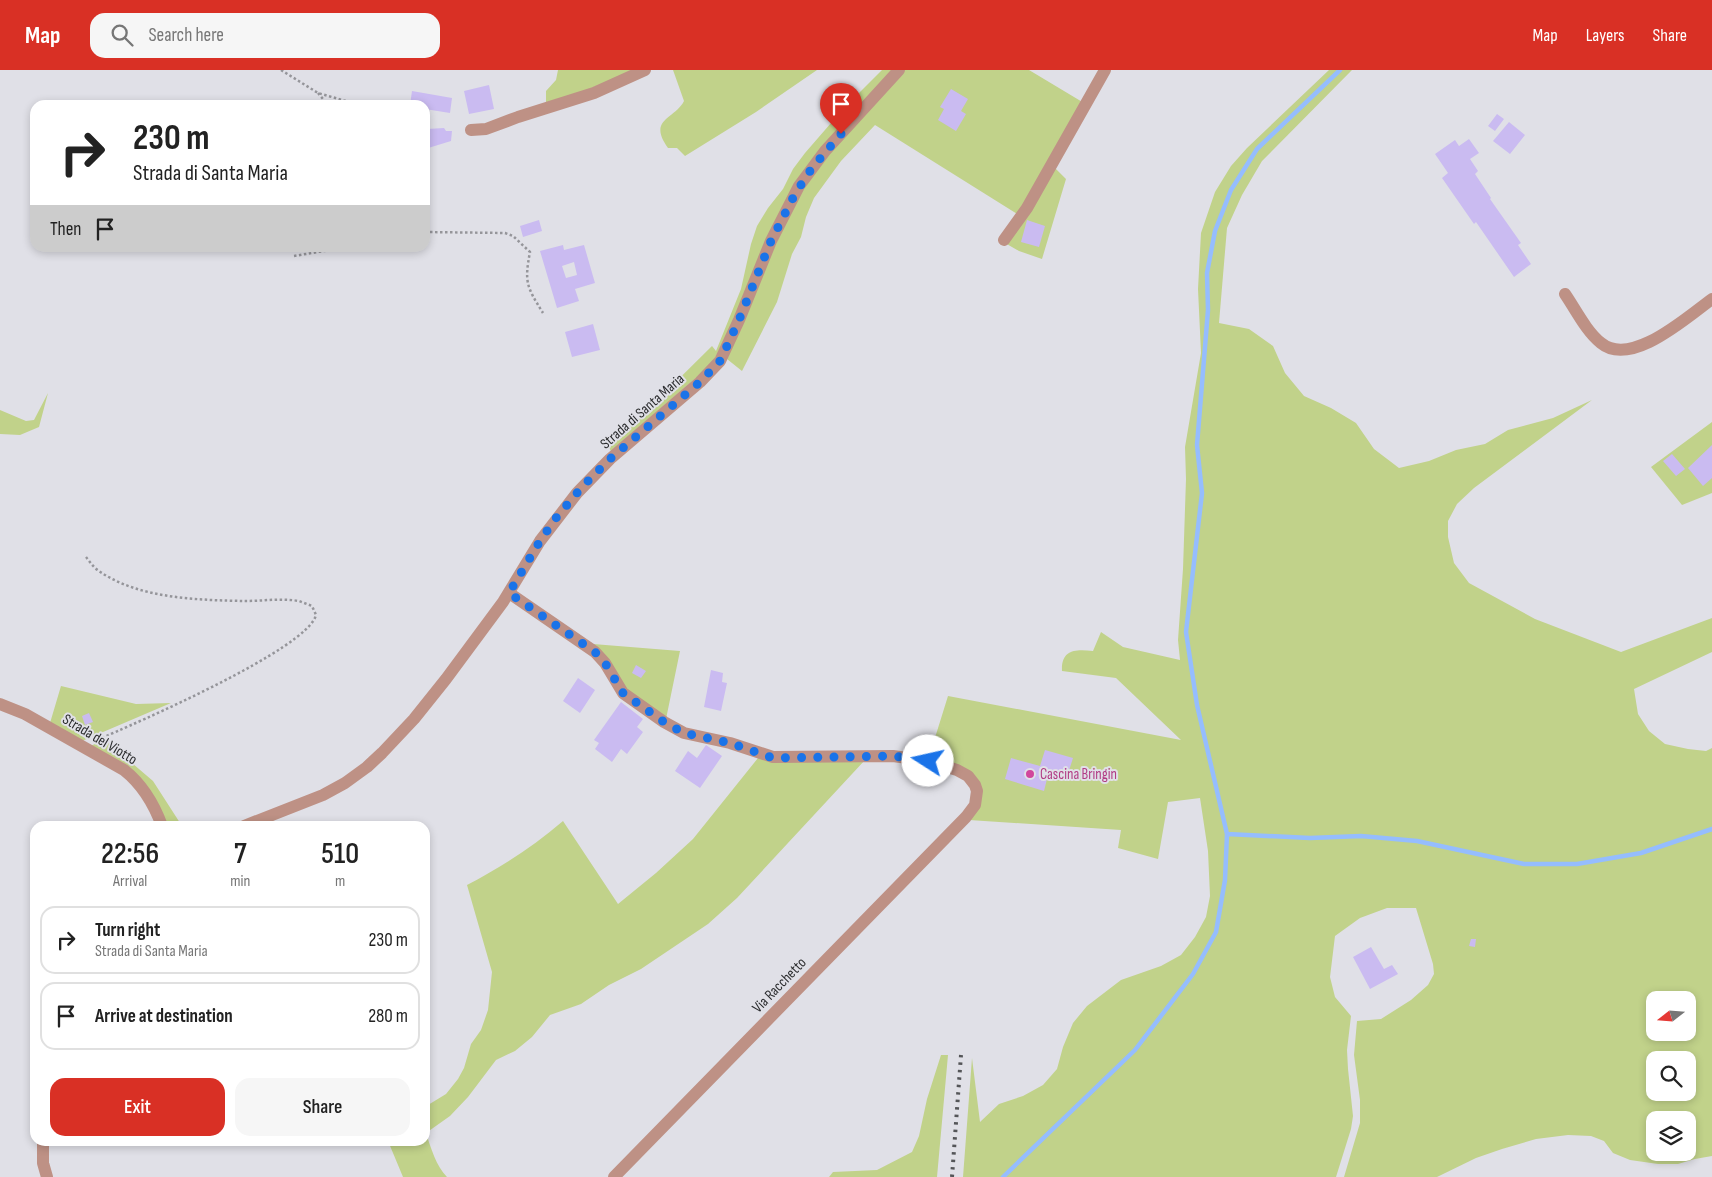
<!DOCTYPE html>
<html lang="en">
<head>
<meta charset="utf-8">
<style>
	:root { --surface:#fff; --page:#f6f6f6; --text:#222; --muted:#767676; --line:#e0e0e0; --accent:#d93025 }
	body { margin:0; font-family:"Sofia Sans Condensed",sans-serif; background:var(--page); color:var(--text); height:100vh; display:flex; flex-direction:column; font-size:19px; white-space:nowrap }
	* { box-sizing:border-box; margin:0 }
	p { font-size:16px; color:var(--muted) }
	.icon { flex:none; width:28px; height:28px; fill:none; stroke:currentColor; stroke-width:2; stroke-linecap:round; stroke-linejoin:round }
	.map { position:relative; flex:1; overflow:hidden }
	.drawer { position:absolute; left:30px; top:751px; width:400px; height:325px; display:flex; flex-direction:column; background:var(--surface); border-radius:15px; box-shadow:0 2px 8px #0003 }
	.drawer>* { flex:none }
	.banner { position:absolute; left:30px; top:30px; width:400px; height:152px; border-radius:15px; box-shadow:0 2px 8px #0003; background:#fff; color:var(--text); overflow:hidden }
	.needle { width:32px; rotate:253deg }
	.controls { position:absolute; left:1646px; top:921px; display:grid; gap:10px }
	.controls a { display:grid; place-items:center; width:50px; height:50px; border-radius:10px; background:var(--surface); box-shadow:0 2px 8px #0003; font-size:25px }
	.pin { position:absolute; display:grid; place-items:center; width:42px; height:42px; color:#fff; margin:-51px -21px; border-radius:50% 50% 50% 0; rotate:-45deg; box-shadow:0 0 5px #0007 }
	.pin .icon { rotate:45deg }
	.me { position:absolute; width:55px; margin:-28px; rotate:280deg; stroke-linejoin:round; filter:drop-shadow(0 0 4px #0008) }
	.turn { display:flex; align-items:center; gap:18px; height:105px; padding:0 20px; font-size:22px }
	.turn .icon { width:65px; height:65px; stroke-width:2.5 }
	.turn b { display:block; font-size:35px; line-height:42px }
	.then { display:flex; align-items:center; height:48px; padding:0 20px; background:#0003; gap:10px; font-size:19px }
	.eta { display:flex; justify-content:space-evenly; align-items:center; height:85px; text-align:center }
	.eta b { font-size:30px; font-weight:600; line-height:35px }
	.button { display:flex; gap:10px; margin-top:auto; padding:10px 20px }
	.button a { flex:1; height:58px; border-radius:15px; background:var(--accent); color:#fff; font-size:20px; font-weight:600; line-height:58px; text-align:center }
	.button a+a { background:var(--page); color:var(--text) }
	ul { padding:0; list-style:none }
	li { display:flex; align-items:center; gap:15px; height:68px; margin:0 10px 8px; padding:0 10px; border:2px solid var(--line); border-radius:15px }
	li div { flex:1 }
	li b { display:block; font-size:19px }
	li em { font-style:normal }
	header { display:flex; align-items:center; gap:30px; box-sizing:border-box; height:70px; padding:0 25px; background:var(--accent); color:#fff }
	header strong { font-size:24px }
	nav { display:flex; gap:28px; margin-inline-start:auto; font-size:18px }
	.search { width:350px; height:45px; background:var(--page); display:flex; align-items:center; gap:12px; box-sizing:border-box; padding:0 18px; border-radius:15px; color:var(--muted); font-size:19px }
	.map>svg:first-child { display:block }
</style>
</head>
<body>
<header>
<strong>Map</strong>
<div class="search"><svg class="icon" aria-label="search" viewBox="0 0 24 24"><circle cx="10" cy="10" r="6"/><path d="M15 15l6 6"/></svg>Search here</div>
<nav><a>Map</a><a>Layers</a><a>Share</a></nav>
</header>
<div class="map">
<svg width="1712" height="1107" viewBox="0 0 1712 1107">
	<rect width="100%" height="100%" fill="#e0e0e7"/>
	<path fill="#c1d28a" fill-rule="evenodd" d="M558 0H637L546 36V21L556 10Z
		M673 0H817L756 42 685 86 677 78H668C647 49 675 49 684 31Z
		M882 0H895L820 81 712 294 611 381 609 378 712 276 716 281 741 219 751 174 757 156 768 138 783 119 793 99 805 83 844 38Z
		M903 0H1029L1084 33 1019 145 875 55 841 91 814 128 806 147 801 167 792 184 777 232 742 301 727 289 767 193 797 129 826 86Z
		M1329 0H1352L1262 91 1242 125 1227 158 1219 253 1249 259 1273 276 1285 303 1304 326 1331 338 1356 353 1374 379 1399 398 1429 391 1456 380 1485 374 1508 360 1553 348 1592 330 1474 418 1457 434 1448 451V467L1454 493 1469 513 1535 549 1621 582 1712 548V582L1634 619 1638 644 1649 661 1665 674 1688 679 1706 681 1712 678V1086L1695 1089 1678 1094H1658L1630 1090 1613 1083 1604 1071 1591 1066 1568 1065 1536 1069 1502 1079 1476 1088 1437 1107H1344L1360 1053V1030L1354 985 1357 951 1381 949 1411 930 1428 915 1434 904 1433 894 1416 838H1387L1360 848 1335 866 1330 907 1335 927 1351 946 1347 980 1348 999 1353 1046 1351 1059 1336 1107H963L972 988 980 1052 999 1034 1023 1026 1043 1015 1057 999 1063 977 1073 953 1087 936 1121 910 1161 896 1181 885 1195 867 1206 847 1210 826 1208 781 1200 728 1168 732 1158 789 1118 778 1121 760 969 750 980 720 929 687 948 626 1181 670 1116 608 1062 601C1061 579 1076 579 1093 581L1101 562 1123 577 1180 590 1178 570 1183 499 1186 409 1185 377 1201 283 1198 219 1201 163 1215 122 1231 96 1247 78ZM1655 930H1688V962H1655ZM1655 990H1688V1022H1655ZM1655 1050H1688V1082H1655Z
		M1054 97 1066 109 1042 189 1019 181 1005 173Z
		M48 323 39 357 20 365 0 364V340L26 351 34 350Z
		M1712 352V423L1682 435 1651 397Z
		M593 574 680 581 666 649 629 623Z
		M61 616 136 634 171 633 82 671 50 653Z
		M105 670 153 711 182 756H165L157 735 90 676Z
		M758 688 865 690 737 828 708 854 641 899 609 915 581 934 550 945 532 967 515 981 496 990 468 1027 450 1046 426 1063C431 1078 436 1096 447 1107H403L388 1071H425V1029L428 1035 446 1024 458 1009 464 998 471 974 481 960 488 940 492 902 467 815C501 797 533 777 563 751L618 834 656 803 693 769Z
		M941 985H948L937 1107H829L833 1102 877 1100 912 1082 919 1066 927 1029Z"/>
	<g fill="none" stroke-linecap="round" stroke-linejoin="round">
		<path stroke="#95bdfe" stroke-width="4.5" d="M1227 764 1310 768 1361 766 1417 771 1524 794H1577L1641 783 1712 759
			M1003 1107 1135 980 1193 904 1216 862 1225 810 1227 764 1197 635 1186 562 1202 423 1197 375 1208 240 1207 203 1215 161 1231 120 1257 79 1340 0"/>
	</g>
	<path fill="#cabbf1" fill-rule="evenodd" d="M489 15 494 39 469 44 464 21Z
		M951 19 968 29 961 41 966 44 956 61 938 50 944 39 940 37Z
		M412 21 452 28 450 43 425 39V35H410Z
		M1497 44 1504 49 1495 61 1488 56Z
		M1509 52 1525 65 1510 84 1493 71Z
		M444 58 446 61H452L451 71 425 79 427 59Z
		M1469 69 1479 83 1470 89 1478 101 1475 104 1491 128 1490 129 1521 173 1518 175 1531 194 1514 207 1476 152 1474 154 1442 108 1448 103 1435 84 1455 70 1459 76Z
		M539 150 542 161 523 167 520 156Z
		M1027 150 1045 156 1039 177 1021 172Z
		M563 175 564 180 584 175 595 213 575 219 579 231 557 238 540 181ZM574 192 577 205 566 208 562 196Z
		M593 254 600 280 572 287 565 262Z
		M1712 375V408L1703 416 1688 398Z
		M1672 384 1685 399 1676 406 1663 391Z
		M636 595 646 601 641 608 632 603Z
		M711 600 723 603 722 612 727 613 721 641 704 637Z
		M578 608 595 620 580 643 563 631Z
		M621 632 643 649 637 657 643 662 627 684 621 679 612 692 595 679 599 673 594 670Z
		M89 643 93 652 85 655 82 646Z
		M706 675 722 686 700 718 675 701 688 681 697 688Z
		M1045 680 1073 688 1066 710 1048 705 1044 721 1005 709 1011 688 1040 696Z
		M1471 869H1476L1475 877 1469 876Z
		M1371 877 1384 899 1392 895 1398 904 1370 919 1353 887Z"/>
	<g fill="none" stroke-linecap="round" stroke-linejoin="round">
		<path stroke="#95959a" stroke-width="2.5" stroke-dasharray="2.5 2.5" stroke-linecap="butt" d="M281 0 318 23 356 34
			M318 23 328 35
			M425 162 505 163 513 166 530 182C524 213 527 217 543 243
			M294 186 342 178
			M86 487C90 492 94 498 99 501 139 529 199 530 245 531 263 531 281 528 299 531L312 536 316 545C308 579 134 654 97 670"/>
		<path stroke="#be9185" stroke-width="12" d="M471 60 486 59 518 47 594 23 645 0
			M1004 170 1027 138 1105 0
			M1565 224C1576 240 1586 261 1601 273 1631 298 1687 247 1712 229
			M509 523 595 582 605 593 623 623 664 652 684 663 730 673 773 687 893 686 928 691 957 700 968 706 975 715 977 721 975 735 966 747 614 1107
			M0 634 25 644 124 700C143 715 154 734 162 756
			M244 756 323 725 345 713 367 697 382 683 414 649 446 609 503 532 540 471 577 423 610 389 700 312 720 291 739 250 771 171 799 116 825 81 899 0
			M43 1071V1093L47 1107"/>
		<path stroke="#545558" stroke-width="4" stroke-dasharray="2.5 5" stroke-linecap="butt" d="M952 1107 961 985"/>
	</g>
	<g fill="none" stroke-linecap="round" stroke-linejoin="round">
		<path stroke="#1a73e8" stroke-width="9" stroke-dasharray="0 16.2" d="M841 64 812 98 795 124 771 171 739 250 720 291 700 312 610 389 582 417 556 448 540 471 509 523 595 582 605 593 623 623 664 652 684 663 730 673 773 688 893 686 928 691"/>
	</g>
	<circle fill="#d1479c" stroke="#e0e0e7" stroke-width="2" cx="1030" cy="704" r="5"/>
	<g text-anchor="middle" stroke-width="4" stroke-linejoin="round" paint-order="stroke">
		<g font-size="15" fill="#2b2c2e" stroke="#e0e0e7">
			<text transform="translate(642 341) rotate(-41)" y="5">Strada di Santa Maria</text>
			<text transform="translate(100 669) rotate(31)" y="5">Strada del Viotto</text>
			<text transform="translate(779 915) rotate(-46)" y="5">Via Racchetto</text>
		</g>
		<g font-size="15" fill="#b23c85" stroke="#e0e0e7" text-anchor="start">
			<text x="1040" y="709">Cascina Bringin</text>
		</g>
	</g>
</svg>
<div class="controls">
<a><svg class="needle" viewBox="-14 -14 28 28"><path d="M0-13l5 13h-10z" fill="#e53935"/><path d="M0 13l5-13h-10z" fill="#767676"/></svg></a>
<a><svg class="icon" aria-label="search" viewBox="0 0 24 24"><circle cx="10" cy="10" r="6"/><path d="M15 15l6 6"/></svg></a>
<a><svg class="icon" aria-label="layers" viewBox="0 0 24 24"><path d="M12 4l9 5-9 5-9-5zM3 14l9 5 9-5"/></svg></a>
</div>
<div class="pin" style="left:841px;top:64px;background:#d93025"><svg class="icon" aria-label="arrive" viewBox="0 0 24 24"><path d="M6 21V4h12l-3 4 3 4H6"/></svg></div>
<svg class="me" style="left:928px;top:691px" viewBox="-20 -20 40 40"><circle r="19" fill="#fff"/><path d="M0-13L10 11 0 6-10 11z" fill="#1a73e8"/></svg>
<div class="banner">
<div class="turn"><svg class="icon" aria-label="right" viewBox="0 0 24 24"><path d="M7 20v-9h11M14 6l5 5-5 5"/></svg><div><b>230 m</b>Strada di Santa Maria</div></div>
<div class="then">Then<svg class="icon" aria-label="arrive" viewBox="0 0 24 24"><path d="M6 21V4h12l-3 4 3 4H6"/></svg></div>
</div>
<section class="drawer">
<div class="eta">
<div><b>22:56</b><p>Arrival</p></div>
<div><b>7</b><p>min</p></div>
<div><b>510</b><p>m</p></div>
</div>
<ul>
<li><svg class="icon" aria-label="right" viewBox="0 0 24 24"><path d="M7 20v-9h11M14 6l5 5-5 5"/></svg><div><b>Turn right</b><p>Strada di Santa Maria</p></div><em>230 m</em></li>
<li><svg class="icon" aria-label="arrive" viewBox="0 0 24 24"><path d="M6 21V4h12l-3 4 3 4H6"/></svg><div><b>Arrive at destination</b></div><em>280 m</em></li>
</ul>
<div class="button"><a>Exit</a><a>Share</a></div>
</section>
</div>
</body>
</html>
